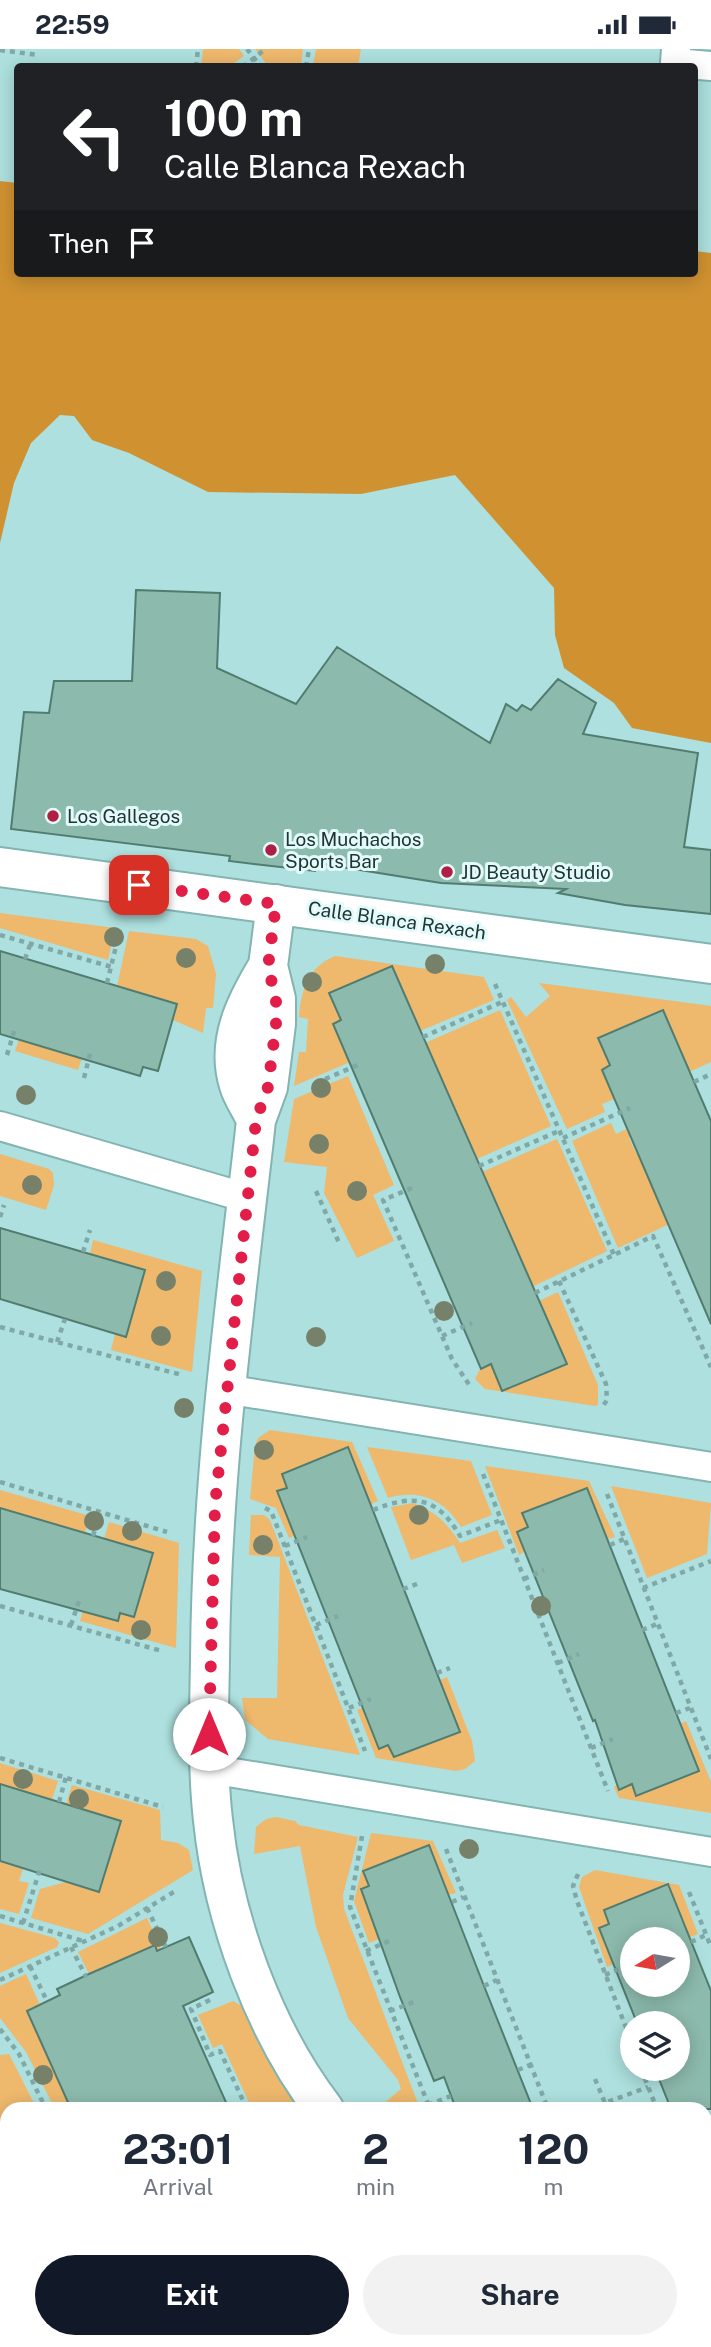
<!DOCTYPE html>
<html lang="en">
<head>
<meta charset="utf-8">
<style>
	:root { --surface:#fff; --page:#f2f2f3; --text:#1f2937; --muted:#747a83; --accent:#111827 }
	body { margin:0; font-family:"Public Sans",sans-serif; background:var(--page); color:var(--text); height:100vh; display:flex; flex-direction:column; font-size:26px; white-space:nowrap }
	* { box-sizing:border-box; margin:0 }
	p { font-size:23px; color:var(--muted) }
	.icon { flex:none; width:38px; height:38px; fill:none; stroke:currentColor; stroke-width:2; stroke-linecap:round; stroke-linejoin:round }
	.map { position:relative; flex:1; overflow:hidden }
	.panel { position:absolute; left:0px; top:2053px; width:712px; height:247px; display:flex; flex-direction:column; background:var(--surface); border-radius:21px 21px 0 0; box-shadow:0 4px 18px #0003 }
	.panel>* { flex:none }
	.guide { position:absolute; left:14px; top:14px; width:684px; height:214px; border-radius:7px; box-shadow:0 4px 18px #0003; background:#202124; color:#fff; overflow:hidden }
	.needle { width:46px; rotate:259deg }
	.tools { position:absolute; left:620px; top:1878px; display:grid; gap:14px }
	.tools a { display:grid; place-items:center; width:70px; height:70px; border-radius:50%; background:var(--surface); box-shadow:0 4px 18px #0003; font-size:35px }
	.pin { position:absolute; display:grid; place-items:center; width:60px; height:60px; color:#fff; margin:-30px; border-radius:14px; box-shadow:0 4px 10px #0006 }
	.me { position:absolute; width:77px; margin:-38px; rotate:0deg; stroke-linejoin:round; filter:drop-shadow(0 0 5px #0008) }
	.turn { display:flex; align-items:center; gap:24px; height:147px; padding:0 35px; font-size:32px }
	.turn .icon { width:91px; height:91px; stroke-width:2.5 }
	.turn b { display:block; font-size:49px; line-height:60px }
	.then { display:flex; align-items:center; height:66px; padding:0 35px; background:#0003; gap:14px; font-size:26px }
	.eta { display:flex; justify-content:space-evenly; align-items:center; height:119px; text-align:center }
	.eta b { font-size:42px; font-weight:700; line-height:49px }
	.primary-button { display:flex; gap:14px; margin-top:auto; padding:14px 35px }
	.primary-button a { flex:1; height:80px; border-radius:42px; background:var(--accent); color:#fff; font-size:28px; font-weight:700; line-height:80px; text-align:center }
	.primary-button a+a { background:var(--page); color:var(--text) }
	.status { display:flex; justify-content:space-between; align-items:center; height:49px; padding:0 35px; background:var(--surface); direction:ltr }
	.status svg { height:19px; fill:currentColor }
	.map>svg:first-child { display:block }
</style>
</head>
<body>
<div class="status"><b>22:59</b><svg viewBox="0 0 49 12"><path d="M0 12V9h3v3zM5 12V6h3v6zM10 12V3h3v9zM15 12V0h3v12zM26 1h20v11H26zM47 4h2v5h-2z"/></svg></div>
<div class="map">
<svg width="711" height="2298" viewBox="0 0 711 2298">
	<rect width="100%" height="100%" fill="#ade0de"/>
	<path fill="#eeb86d" d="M203 0H239L244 7 230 17H201Z
		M255 0H303L301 17H268Z
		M316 0H361L358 17H313Z
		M0 864 115 879 108 911 0 879Z
		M129 882 196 890 208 897 216 925 213 959H206L203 984 173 971 177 955 117 937Z
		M335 907 484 928 494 951 420 982 392 917 330 944 357 1010 294 1037 299 1003H306L308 970 299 968C301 941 308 918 335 907Z
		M539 934 711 957V1013L689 1023 663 961 598 988 610 1016 602 1021 617 1049 602 1055 605 1063 567 1080 507 951 511 948 526 968 550 947Z
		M500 961 551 1077 477 1110 425 994Z
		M22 982 85 1000 78 1021 15 1002Z
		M348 1027 394 1136 373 1146 394 1192 357 1209 324 1144 327 1118 284 1113 294 1050Z
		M611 1074 616 1085 629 1079 632 1087 629 1089 637 1106 649 1101 667 1145 657 1151 665 1170 676 1166 678 1171 618 1199 572 1092Z
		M557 1090 607 1202 532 1238 482 1123Z
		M0 1105 49 1120 53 1124 54 1136 46 1161 0 1147Z
		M93 1191 202 1222 192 1323 111 1301 115 1285 126 1287 145 1222 90 1205Z
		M558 1243 598 1336V1356L595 1357 485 1340 475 1330 480 1320 491 1315 502 1342 566 1315 539 1252Z
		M270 1381 352 1393 378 1452 371 1455 348 1399 282 1425 287 1439 277 1443 285 1464 296 1460 305 1483 289 1489 276 1459 250 1450 255 1397 258 1389Z
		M367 1398 471 1412 492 1466 461 1478C444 1450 419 1440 388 1449Z
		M485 1417 589 1432 615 1488 608 1490 587 1439 523 1464 528 1478 517 1483 524 1503 519 1506Z
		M611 1437 711 1454 707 1505 647 1529Z
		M0 1441 90 1467 85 1484 0 1459Z
		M413 1454C436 1463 446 1473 460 1494L497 1481 505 1499 462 1514 454 1496 411 1511 391 1458Z
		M251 1466H264L270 1471 360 1706 268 1690 245 1671 242 1649H277L280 1508 249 1506Z
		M109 1473 179 1494 176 1599 80 1572 85 1554 118 1571 120 1564 134 1568 152 1505 104 1490Z
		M447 1628 472 1692 475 1712 465 1720 456 1722 376 1709 357 1661 372 1655 379 1699 388 1696 394 1708 460 1683 440 1631Z
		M686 1672 711 1733V1764L619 1749 614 1738 617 1735 620 1740 632 1735 636 1747 699 1722 680 1675Z
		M0 1714 58 1732 52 1751 0 1735Z
		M72 1736 160 1761 161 1791 178 1794 189 1801 193 1821 88 1885 31 1869 40 1840 66 1833 85 1839 89 1831 102 1834 121 1772 66 1755Z
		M276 1768 295 1772 299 1776 358 1788 343 1846 344 1860 420 2060H377L401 2040 398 2031 348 1969 316 1878 300 1797 254 1805 256 1778 266 1770Z
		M371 1784 433 1792 456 1844 448 1846 428 1796 364 1822 369 1837 362 1840 389 1886 369 1894 354 1852Z
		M0 1813 23 1820 19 1832 29 1834 19 1865 0 1860Z
		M595 1821 679 1836 698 1885 690 1888 668 1835 604 1861 609 1875 599 1879 624 1911 607 1918 579 1838 582 1828Z
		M147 1869 161 1900 89 1925 78 1903Z
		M0 1874 55 1889 59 1894 57 1898 0 1924Z
		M26 1925 40 1956 28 1962 71 2060H55L26 2003 0 1969V1937Z
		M233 1952 243 1958 298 2060H252L222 1995 213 1999 198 1966Z
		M9 2005 37 2060H7V2292H147L148 2298H0V2006Z"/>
	<path fill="#d09231" d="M0 132 17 134 18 224H695V202L711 204V694L632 679 614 654 564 619 555 586 554 539 455 426 361 445 208 443 129 404 92 391 74 367 60 366 31 394 14 434 0 494Z"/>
	<path fill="#8cbaac" stroke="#517c70" stroke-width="2" fill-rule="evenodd" d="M136 541 220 544 217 619 296 655 337 598 490 694 506 655 517 662 522 656 531 661 558 630 596 654 583 685 698 704 684 798 711 801V865L625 856 558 844 566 840 441 834 316 814 315 822 229 812 230 807 11 780 24 663 49 664 54 632H132Z
		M0 902 177 955 158 1022 143 1018 140 1027 0 985Z
		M392 917 567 1315 502 1342 491 1315 481 1320 333 975 341 971 329 944Z
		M663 961 711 1072V1275L602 1021 610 1016 598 989Z
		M0 1179 145 1221 126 1288 0 1250Z
		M348 1398 460 1683 394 1708 388 1696 379 1700 277 1442 287 1439 282 1425Z
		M587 1439 699 1722 636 1747 632 1735 619 1741 595 1671 593 1672 517 1483 528 1478 522 1464Z
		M0 1459 153 1504 134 1568 120 1564 118 1572 0 1540Z
		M0 1735 121 1772 99 1843 0 1812Z
		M429 1796 484 1937 533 2060H456L444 2028 434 2032 400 1948 361 1840 369 1837 363 1822Z
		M668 1835 711 1942V2060H671L655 2020H677V1974H637L599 1879 609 1875 604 1861ZM632 1890H677V1936H632Z
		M189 1888 213 1943 183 1957 229 2060H71L27 1962 60 1946 57 1940 89 1925 155 1896 157 1902Z"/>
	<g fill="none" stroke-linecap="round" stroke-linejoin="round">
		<g stroke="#82b4b2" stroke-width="32">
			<path id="service" d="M676 0 675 14 711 17
				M0 1077 247 1149
				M225 1340 711 1418
				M210 1720 711 1803"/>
		</g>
		<g stroke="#82b4b2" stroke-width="42">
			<path id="minor" d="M276 855 268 917 276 950V975L268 1038 256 1071 254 1090C234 1264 211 1437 210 1612 209 1665 207 1719 213 1771 223 1869 264 1982 324 2060
				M256 1071C251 1059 242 1047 239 1036 225 993 246 953 268 917
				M705 2199 711 2200"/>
		</g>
		<g stroke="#82b4b2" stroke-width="42">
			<path id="tertiary" d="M0 818 711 915"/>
		</g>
		<path stroke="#80a8a7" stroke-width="4.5" stroke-dasharray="5 5" stroke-linecap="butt" d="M247 0 261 18
			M0 1 38 6
			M196 18 198 0
			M243 18 264 1
			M306 18 309 0
			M0 886 112 918
			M25 910 30 896
			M107 934 120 881
			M495 935 614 1206
			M423 988 502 953
			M7 1006 15 979
			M84 1029 91 1001
			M694 1033 711 1025
			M316 1034 360 1015
			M563 1089 630 1059
			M479 1117 561 1081
			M412 1139 383 1151 452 1310 470 1337
			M316 1142 340 1196
			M0 1168 4 1156
			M83 1203 90 1181
			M559 1232 606 1335 607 1351 603 1357
			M535 1244 653 1187 711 1318
			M0 1278 182 1326
			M442 1287 472 1274
			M57 1293 65 1270
			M483 1425 608 1742
			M0 1433 167 1483
			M607 1445 711 1710
			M265 1459 271 1462 365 1702
			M373 1461C413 1445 437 1447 460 1487L501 1471
			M93 1487 100 1464
			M610 1496 624 1490
			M285 1497 307 1488
			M524 1530 544 1521
			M643 1539 711 1512
			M403 1540 417 1535
			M0 1557 162 1602
			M71 1576 79 1552
			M316 1576 338 1567
			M642 1581 657 1575
			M558 1614 579 1605
			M437 1624 450 1619
			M349 1659 371 1650
			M676 1664 690 1659
			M591 1699 613 1690
			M0 1709 163 1758
			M59 1753 66 1728
			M362 1787 350 1858 430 2060
			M446 1800 548 2060
			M578 1825 573 1837 577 1852 632 1994
			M689 1843 711 1898
			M452 1853 463 1848
			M147 1859 166 1898
			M0 1867 83 1892
			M23 1874 41 1817
			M691 1893 706 1886
			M71 1898 86 1928
			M366 1902 391 1891
			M30 1917 47 1952
			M605 1926 626 1917
			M0 1931 118 1877 177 1841
			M484 1937 497 1931
			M210 1951 191 1960 210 2006 220 2002 247 2060
			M390 1962 414 1953
			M0 1980 19 2005 46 2060
			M641 2020 657 2060
			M518 2021 532 2015
			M595 2030 605 2054
			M428 2056 451 2047
			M607 2060 605 2054 648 2038
			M153 2292 154 2298
			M320 2292 321 2298
			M425 2292 426 2298
			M552 2292 553 2298
			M657 2292 658 2298
			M442 2298 456 2295"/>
		<use href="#service" stroke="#fff" stroke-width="28"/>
		<use href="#minor" stroke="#fff" stroke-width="38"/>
		<use href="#tertiary" stroke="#fff" stroke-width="38"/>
	</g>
	<g fill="#778069">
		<circle cx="114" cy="888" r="10"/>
		<circle cx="186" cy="909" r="10"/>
		<circle cx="435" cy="915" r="10"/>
		<circle cx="312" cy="933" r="10"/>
		<circle cx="321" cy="1039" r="10"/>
		<circle cx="26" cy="1046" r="10"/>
		<circle cx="319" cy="1095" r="10"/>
		<circle cx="32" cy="1136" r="10"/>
		<circle cx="357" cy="1142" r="10"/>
		<circle cx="166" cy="1232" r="10"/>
		<circle cx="444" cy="1262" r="10"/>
		<circle cx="161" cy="1287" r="10"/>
		<circle cx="316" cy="1288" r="10"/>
		<circle cx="184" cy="1359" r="10"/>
		<circle cx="264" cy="1401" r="10"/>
		<circle cx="419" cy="1466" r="10"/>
		<circle cx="94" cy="1472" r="10"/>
		<circle cx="132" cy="1482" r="10"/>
		<circle cx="263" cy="1496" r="10"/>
		<circle cx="541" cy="1557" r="10"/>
		<circle cx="141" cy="1581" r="10"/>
		<circle cx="23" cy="1730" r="10"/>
		<circle cx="79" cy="1750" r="10"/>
		<circle cx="469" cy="1800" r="10"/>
		<circle cx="158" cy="1888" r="10"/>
		<circle cx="43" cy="2026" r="10"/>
	</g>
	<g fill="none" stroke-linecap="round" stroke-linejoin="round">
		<path stroke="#e11d48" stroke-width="12" stroke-dasharray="0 21.6" d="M139 836 276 855 268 918 276 950V975L268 1038 256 1071 254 1090 215 1456 209 1685"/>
	</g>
	<g fill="#b11e43" stroke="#e2fbfa" stroke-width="2.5">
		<circle cx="53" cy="767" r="7"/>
		<circle cx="271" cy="801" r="7"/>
		<circle cx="447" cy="823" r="7"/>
	</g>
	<g text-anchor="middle" stroke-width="6" stroke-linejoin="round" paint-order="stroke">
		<g font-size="19" fill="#213535" stroke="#e2fbfa" text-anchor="start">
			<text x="67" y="774">Los Gallegos</text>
			<text x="285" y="797">Los Muchachos<tspan x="285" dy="22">Sports Bar</tspan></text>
			<text x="461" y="830">JD Beauty Studio</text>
		</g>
		<g font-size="19" fill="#213535" stroke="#e2fbfa">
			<text transform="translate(397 871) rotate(8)" y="7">Calle Blanca Rexach</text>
		</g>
	</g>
</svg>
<div class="tools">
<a><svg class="needle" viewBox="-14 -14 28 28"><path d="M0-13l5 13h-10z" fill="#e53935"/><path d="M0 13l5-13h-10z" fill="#747a83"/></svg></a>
<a><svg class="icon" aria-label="layers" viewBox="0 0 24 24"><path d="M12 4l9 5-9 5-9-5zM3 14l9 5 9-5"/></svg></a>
</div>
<div class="pin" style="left:139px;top:836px;background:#d93025"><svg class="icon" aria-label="arrive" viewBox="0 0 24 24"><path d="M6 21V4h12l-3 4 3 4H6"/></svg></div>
<svg class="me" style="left:209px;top:1685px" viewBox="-20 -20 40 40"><circle r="19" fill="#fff"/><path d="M0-13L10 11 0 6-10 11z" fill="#e11d48"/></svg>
<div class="guide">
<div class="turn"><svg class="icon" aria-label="left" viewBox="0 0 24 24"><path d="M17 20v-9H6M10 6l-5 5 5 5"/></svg><div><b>100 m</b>Calle Blanca Rexach</div></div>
<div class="then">Then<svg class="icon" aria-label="arrive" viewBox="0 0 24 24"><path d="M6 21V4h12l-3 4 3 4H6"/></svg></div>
</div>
<section class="panel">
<div class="eta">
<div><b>23:01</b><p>Arrival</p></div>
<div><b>2</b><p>min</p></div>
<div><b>120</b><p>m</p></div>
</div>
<div class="primary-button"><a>Exit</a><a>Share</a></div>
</section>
</div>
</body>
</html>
